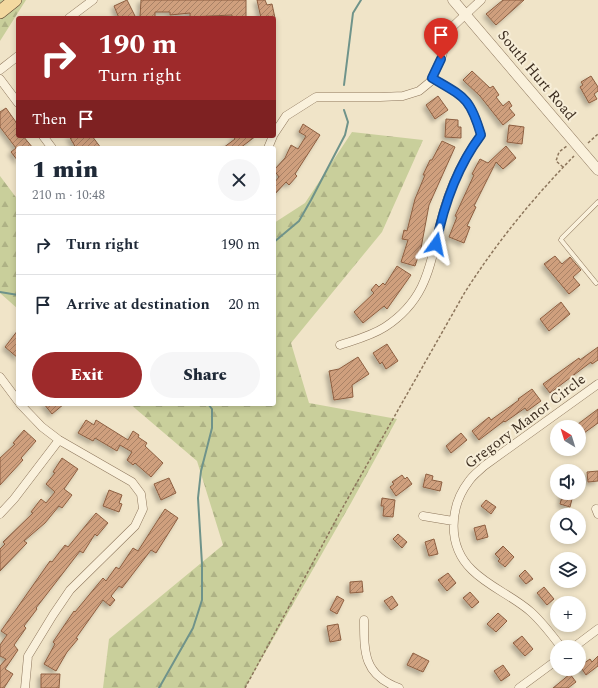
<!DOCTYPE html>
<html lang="en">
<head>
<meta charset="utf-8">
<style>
	:root { --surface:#fff; --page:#f6f6f7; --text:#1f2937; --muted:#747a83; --line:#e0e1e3; --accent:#9e2a2b }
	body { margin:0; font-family:Spectral,serif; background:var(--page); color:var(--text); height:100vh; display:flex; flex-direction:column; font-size:15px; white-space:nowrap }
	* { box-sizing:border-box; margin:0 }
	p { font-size:13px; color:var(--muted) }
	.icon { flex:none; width:22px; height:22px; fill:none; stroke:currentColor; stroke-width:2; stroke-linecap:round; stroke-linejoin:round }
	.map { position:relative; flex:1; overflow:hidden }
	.side { position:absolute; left:16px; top:146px; width:260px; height:260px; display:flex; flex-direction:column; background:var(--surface); border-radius:4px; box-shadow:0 2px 6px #0003 }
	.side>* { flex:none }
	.hud { position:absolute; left:16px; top:16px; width:260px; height:122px; border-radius:4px; box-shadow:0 2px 6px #0003; background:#9e2a2b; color:#fff; overflow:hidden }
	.needle { width:26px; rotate:322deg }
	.controls { position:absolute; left:550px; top:420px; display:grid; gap:8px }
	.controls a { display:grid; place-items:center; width:36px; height:36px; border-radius:50%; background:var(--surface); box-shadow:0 2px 6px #0003; font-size:20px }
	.pin { position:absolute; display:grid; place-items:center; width:34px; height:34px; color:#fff; margin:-41px -17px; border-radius:50% 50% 50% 0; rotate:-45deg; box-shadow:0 0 4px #0007 }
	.pin .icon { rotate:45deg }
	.me { position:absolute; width:44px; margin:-22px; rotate:12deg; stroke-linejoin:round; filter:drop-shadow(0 0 3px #0008) }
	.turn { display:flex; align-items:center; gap:14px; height:84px; padding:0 16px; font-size:18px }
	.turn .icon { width:52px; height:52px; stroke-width:2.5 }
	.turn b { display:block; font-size:28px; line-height:34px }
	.then { display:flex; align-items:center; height:38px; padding:0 16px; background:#0003; gap:8px; font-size:15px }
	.round { display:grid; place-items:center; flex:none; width:42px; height:42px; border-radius:21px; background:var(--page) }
	.overview { display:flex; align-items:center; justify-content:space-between; height:68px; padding:0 16px }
	h1 { font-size:24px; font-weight:800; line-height:30px }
	.primary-button { display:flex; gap:8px; margin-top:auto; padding:8px 16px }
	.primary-button a { flex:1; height:46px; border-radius:24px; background:var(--accent); color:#fff; font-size:16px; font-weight:800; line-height:46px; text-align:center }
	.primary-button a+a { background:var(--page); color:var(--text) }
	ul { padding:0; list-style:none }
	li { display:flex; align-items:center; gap:12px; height:60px; padding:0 16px; border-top:1px solid var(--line) }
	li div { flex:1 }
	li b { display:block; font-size:15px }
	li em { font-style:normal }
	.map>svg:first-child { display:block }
</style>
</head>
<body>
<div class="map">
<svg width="598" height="688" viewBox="0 0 598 688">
	<defs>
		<pattern id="forest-firs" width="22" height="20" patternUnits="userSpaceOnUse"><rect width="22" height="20" fill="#c9cf9b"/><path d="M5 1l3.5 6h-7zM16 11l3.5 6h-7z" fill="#aeb285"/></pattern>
		<pattern id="building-hatch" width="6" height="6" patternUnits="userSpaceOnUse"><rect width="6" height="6" fill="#cf9f7d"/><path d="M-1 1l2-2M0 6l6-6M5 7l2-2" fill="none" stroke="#a98266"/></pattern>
		<filter id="shadow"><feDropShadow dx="-3" dy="3" stdDeviation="2" flood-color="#0004"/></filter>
	</defs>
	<rect width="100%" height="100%" fill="#f0e4c8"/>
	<path fill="url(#forest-firs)" d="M0 0H26L0 41Z
		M352 132 423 140 382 232 291 343 309 403 397 419 351 503 245 688H103L109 639 223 545 197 461 130 404H274V223L305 203Z
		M0 176 18 200V309L0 293Z"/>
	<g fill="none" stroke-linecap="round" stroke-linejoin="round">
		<path stroke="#6f938a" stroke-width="2" d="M344 85 353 13 361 0
			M274 242 299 221 311 200 345 135 348 122 344 110
			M0 292 18 295
			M159 688 193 628 202 600V564L198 498 201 471 212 428V409L208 404"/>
	</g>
	<path fill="url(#building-hatch)" stroke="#8d5f41" filter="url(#shadow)" d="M127 0 136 18H119L114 6Z
		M141 0H246V18H232V15L190 17V13L170 15V12H155V18L140 17Z
		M257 0H265L267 5 272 4 275 18H269V16L261 18Z
		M503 0H524L496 25 486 14Z
		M472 71 490 88 493 86 499 95 496 97 503 106 509 101 512 106 509 108 515 115 503 125 480 96 463 80Z
		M591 76 598 87V91L594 94 597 99 589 103 580 87 583 85 581 82Z
		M438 96 448 110 435 119 426 105Z
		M6 108 18 125V136H23L33 148H18V161L11 152 16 148 0 127V112Z
		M446 119 458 120V127H461V138L445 137Z
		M303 124 320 135 295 174 297 176 289 185 286 182 274 195V183L279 177 274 170 285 158 291 145 298 149 306 136 299 132Z
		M509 125 524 127 522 144 507 142Z
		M69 136H92L101 148H76Z
		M233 136H256L240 148H223L235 139Z
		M442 141 455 147 429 205 421 248 415 266 401 262 408 240 402 239 404 230 407 231 415 199 425 175H423L430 160H432Z
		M506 146 516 158 503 169 496 162 474 206 476 207 467 226 470 227 464 243 449 237 457 217 455 216 474 175 472 174 480 159 488 163Z
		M555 256 562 264 570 257 581 270 573 277 580 285 569 294 544 264Z
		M397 266 411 275 387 309 384 306 363 323 354 312 374 293 371 290 376 284 379 287 383 283 385 285Z
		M561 302 570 314 549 331 540 319Z
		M18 330V358L5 347Z
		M387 344 398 361 386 369 382 362 380 364 373 353Z
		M598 347V360L592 364 591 362 550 393 543 384 579 358 580 360Z
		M358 357 369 374 352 385 353 397 334 400 329 371 339 369Z
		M532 389 541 401 527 411 525 408 505 422 504 421 479 440 472 431 489 417 491 420 519 400 518 399Z
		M44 404H64L52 414Z
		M598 409V423L584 433 578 424Z
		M86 420 94 425 96 420 128 440 133 431 139 435 138 437 147 443 145 446 163 463 151 477 135 463 133 465 127 460 132 452 120 445 117 451 95 438 93 441 78 433Z
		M24 430 36 441 21 458 23 460 0 485V458L15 444 13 443Z
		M461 433 467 440 451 453 446 446Z
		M62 458 78 469 64 489 72 495 62 508 59 506 45 523 24 541 27 543 0 571V549L5 544 3 542 33 513 31 512 41 499 46 503 55 492 46 484 55 473 53 472Z
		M598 471V481L588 482 587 472Z
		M426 474 433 476 432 480 442 482 440 491 423 487Z
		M402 475 405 479 407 477 412 484 396 496 390 487 394 484 392 482Z
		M169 478 176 493 161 500 154 484Z
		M109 490 122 495 119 503 122 504 119 512 103 506Z
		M563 493 573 495 570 507 560 504Z
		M382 498 395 500 393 517 383 516 384 506H381Z
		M486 500 496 507 491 514 481 506Z
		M165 509 178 518 156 553 151 550 122 588 119 586 111 596 115 600 110 606 103 600 76 638 78 639 67 652 56 671 44 664 55 644 53 642 74 611 75 612 103 578 106 581 116 567 119 569 133 548 138 551Z
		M96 513 108 523 97 536 95 534 83 553 80 551 36 608 37 609 24 626 26 628 14 645 18 650 5 669 13 674 4 688H0V666L6 659 0 656V645L7 635 1 631 50 561 52 562 65 545 68 547Z
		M485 525 488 537 477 540 474 528Z
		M398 534 407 542 402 548 393 539Z
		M434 539 438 554 429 556 425 542Z
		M503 546 514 557 505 567 498 561 500 559 495 554Z
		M525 570 533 579 526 584 519 576Z
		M448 573 456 583 447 591 438 580Z
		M362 581 363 592 350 593V582Z
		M544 587 554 599 547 605 537 593Z
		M470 592 479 602 472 608 463 598Z
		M337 596 344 600 337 614 330 610Z
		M392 596 398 605 391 610 384 601Z
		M498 613 507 621 496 632 487 624Z
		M338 624 341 640 330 642 327 626Z
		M522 636 533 649 525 656 513 643Z
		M413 653 429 661 423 672 407 665Z
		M598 656V666L586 675 580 666 590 659 592 662Z
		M503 665 510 675 501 681 494 671Z
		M41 674H60L59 688H41Z
		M570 674 576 682 568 688H553Z"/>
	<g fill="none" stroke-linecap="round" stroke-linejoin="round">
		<g stroke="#8d765c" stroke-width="5">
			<path id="service" d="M562 238 598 202
				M561 240 596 283"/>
		</g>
		<g stroke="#8d765c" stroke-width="9">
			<path id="minor" d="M69 18 93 0
				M0 70 18 56
				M0 79 18 103
				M274 134 286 116 316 97H380L403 96 419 91 430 82 441 59 450 29 481 0
				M43 136 52 148
				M268 148 273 136
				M340 345C355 340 371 336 385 327 429 298 430 262 442 217 450 187 463 159 481 135 470 97 464 97 432 78
				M0 377 18 401
				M20 404 42 427 59 440 132 482 141 494 143 509 135 526 70 590 53 615 28 656 25 688
				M596 509 598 514
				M0 514 14 499 59 440
				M423 516 453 521
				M364 620C364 654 364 675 399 688
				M561 647C552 635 543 623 531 612 513 596 489 587 472 570 447 546 449 507 469 481 473 475 479 471 484 466L598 384
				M574 647 598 629
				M519 688 557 660"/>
		</g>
		<g stroke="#8d765c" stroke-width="11">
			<path id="tertiary" d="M453 0 598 170"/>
		</g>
		<g stroke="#5b4430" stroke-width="14">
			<path id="primary" d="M0 12 15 0"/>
		</g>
		<path stroke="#8d765c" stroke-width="1.5" stroke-dasharray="3 2" stroke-linecap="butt" d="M588 143 598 134
			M563 167 556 161 559 152 567 146
			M245 688 343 507 465 292C497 242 533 198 574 156"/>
		<use href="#service" stroke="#faf1dc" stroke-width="4"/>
		<use href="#minor" stroke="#faf1dc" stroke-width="8"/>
		<use href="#tertiary" stroke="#faf1dc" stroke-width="10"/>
		<use href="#primary" stroke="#f3d9a0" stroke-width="13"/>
	</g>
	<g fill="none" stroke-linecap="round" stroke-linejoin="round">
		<g stroke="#114b97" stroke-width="10">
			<path id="route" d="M436 244C444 204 457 167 481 135 470 97 464 97 432 78L441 59"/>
		</g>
		<use href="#route" stroke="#1a73e8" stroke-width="7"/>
	</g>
	<g text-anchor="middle" stroke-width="4" stroke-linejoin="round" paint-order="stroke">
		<g font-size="15" fill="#3d2e20" stroke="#f7eed8">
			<text transform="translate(537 75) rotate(50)" y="5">South Hurt Road</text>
			<text transform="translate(525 421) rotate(-37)" y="5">Gregory Manor Circle</text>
		</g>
	</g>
</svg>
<div class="controls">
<a><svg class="needle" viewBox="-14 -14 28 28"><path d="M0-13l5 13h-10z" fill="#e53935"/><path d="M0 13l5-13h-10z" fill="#747a83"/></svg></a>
<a><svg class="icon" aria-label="sound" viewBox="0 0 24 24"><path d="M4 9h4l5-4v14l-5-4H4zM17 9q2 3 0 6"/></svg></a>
<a><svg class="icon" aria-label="search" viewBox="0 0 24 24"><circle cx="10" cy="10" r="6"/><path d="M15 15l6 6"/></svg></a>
<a><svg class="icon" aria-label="layers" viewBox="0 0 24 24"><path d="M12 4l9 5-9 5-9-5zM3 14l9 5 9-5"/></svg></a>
<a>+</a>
<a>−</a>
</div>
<div class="pin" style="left:441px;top:59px;background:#d93025"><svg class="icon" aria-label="arrive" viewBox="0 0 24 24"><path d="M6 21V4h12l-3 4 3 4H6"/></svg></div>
<svg class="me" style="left:436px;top:244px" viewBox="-20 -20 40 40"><path d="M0-17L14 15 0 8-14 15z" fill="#1a73e8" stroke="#fff" stroke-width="4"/></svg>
<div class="hud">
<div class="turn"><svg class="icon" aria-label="right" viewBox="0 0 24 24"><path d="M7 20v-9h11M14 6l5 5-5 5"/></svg><div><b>190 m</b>Turn right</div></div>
<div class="then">Then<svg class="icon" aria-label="arrive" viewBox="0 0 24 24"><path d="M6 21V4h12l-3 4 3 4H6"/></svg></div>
</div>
<section class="side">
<div class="overview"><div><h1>1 min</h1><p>210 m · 10:48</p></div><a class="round"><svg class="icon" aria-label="close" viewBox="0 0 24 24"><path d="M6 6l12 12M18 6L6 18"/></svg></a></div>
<ul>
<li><svg class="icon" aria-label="right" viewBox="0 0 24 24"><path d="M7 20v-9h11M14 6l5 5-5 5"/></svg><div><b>Turn right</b></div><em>190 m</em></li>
<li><svg class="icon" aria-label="arrive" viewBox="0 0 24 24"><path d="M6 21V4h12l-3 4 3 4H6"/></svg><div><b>Arrive at destination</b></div><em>20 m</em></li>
</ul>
<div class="primary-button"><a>Exit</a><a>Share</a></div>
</section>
</div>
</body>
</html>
